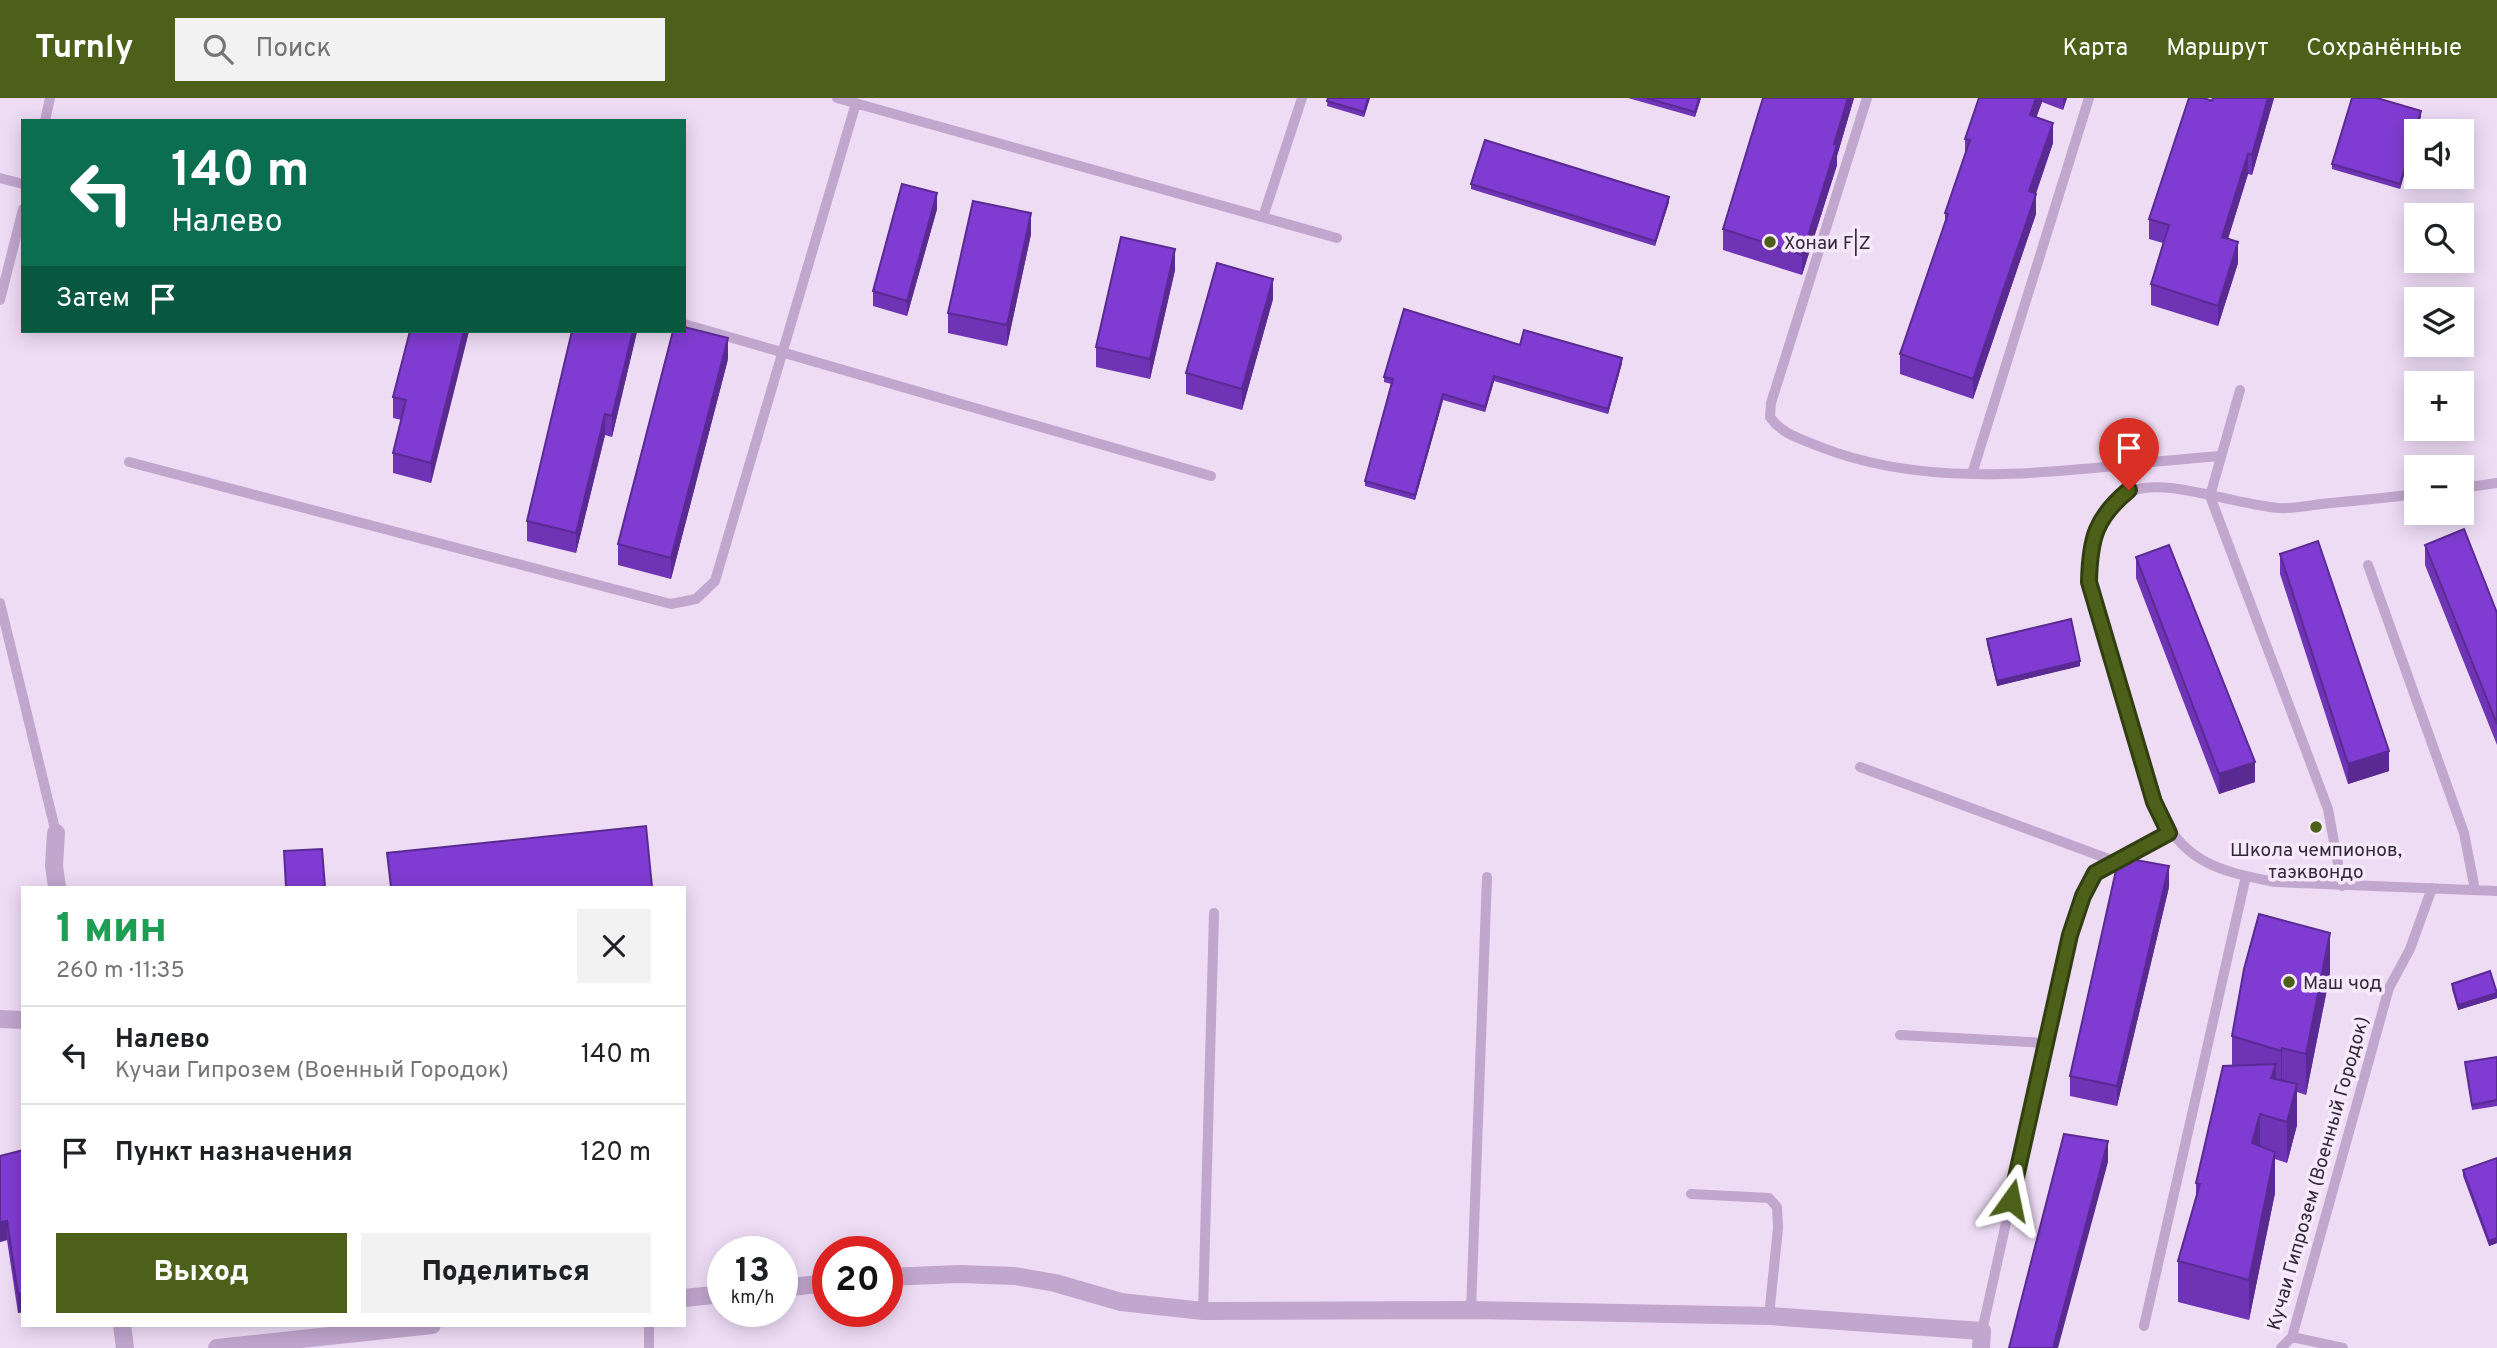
<!DOCTYPE html>
<html lang="ru">
<head>
<meta charset="utf-8">
<style>
	:root { --surface:#fff; --page:#f2f2f2; --text:#202124; --muted:#757577; --line:#e0e0e0; --accent:#4c6019 }
	body { margin:0; font-family:Overpass,sans-serif; background:var(--page); color:var(--text); height:100vh; display:flex; flex-direction:column; font-size:26px; white-space:nowrap }
	* { box-sizing:border-box; margin:0 }
	p { font-size:23px; color:var(--muted) }
	.icon { flex:none; width:38px; height:38px; fill:none; stroke:currentColor; stroke-width:2; stroke-linecap:round; stroke-linejoin:round }
	.map { position:relative; flex:1; overflow:hidden }
	.details { position:absolute; left:21px; top:788px; width:665px; height:441px; display:flex; flex-direction:column; background:var(--surface); border-radius:0px; box-shadow:0 4px 18px #0003 }
	.details>* { flex:none }
	.guide { position:absolute; left:21px; top:21px; width:665px; height:214px; border-radius:0px; box-shadow:0 4px 18px #0003; background:#0b6e4f; color:#fff; overflow:hidden }
	.buttons { position:absolute; left:2404px; top:21px; display:grid; gap:14px }
	.buttons a { display:grid; place-items:center; width:70px; height:70px; border-radius:0px; background:var(--surface); box-shadow:0 4px 18px #0003; font-size:35px }
	.speed { position:absolute; left:707px; top:1138px; display:flex; gap:14px; font-size:35px; font-weight:700; text-align:center }
	.speed>* { display:grid; place-content:center; width:91px; height:91px; border-radius:50%; background:var(--surface); box-shadow:0 4px 18px #0003; line-height:1 }
	.speed small { font-size:18px; font-weight:400 }
	.speed .limit { border:10px solid #d22; background:#fff; color:#111 }
	.pin { position:absolute; display:grid; place-items:center; width:60px; height:60px; color:#fff; margin:-72px -30px; border-radius:50% 50% 50% 0; rotate:-45deg; box-shadow:0 0 7px #0007 }
	.pin .icon { rotate:45deg }
	.me { position:absolute; width:77px; margin:-38px; rotate:12deg; stroke-linejoin:round; filter:drop-shadow(0 0 5px #0008) }
	.turn { display:flex; align-items:center; gap:24px; height:147px; padding:0 35px; font-size:32px }
	.turn .icon { width:91px; height:91px; stroke-width:2.5 }
	.turn b { display:block; font-size:49px; line-height:60px }
	.then { display:flex; align-items:center; height:66px; padding:0 35px; background:#0003; gap:14px; font-size:26px }
	.round { display:grid; place-items:center; flex:none; width:74px; height:74px; border-radius:0px; background:var(--page) }
	.headline { display:flex; align-items:center; justify-content:space-between; height:119px; padding:0 35px }
	h1 { font-size:42px; font-weight:800; line-height:52px; color:#1e9e55 }
	.cta { display:flex; gap:14px; margin-top:auto; padding:14px 35px }
	.cta a { flex:1; height:80px; border-radius:0px; background:var(--accent); color:#fff; font-size:28px; font-weight:800; line-height:80px; text-align:center }
	.cta a+a { background:var(--page); color:var(--text) }
	ul { padding:0; list-style:none }
	li { display:flex; align-items:center; gap:21px; height:98px; padding:0 35px; border-top:2px solid var(--line) }
	li div { flex:1 }
	li b { display:block; font-size:26px }
	li em { font-style:normal }
	header { display:flex; align-items:center; gap:42px; box-sizing:border-box; height:98px; padding:0 35px; background:var(--accent); color:#fff }
	header strong { font-size:33px }
	nav { display:flex; gap:38px; margin-inline-start:auto; font-size:24px }
	.search { width:490px; height:63px; background:var(--page); display:flex; align-items:center; gap:18px; box-sizing:border-box; padding:0 24px; border-radius:0px; color:var(--muted); font-size:26px }
	.map>svg:first-child { display:block }
</style>
</head>
<body>
<header>
<strong>Turnly</strong>
<div class="search"><svg class="icon" aria-label="search" viewBox="0 0 24 24"><circle cx="10" cy="10" r="6"/><path d="M15 15l6 6"/></svg>Поиск</div>
<nav><a>Карта</a><a>Маршрут</a><a>Сохранённые</a></nav>
</header>
<div class="map">
<svg width="2497" height="1250" viewBox="0 0 2497 1250">
	<rect width="100%" height="100%" fill="#eedcf5"/>
	<g fill="none" stroke-linecap="round" stroke-linejoin="round">
		<path stroke="#c1a6ce" stroke-width="10" d="M837 0 1337 140
			M1867 0 1771 305 1770 319C1782 336 1799 340 1818 348 1945 399 2089 367 2221 358
			M45 23 50 0
			M0 80 23 86
			M1263 119 1302 0
			M0 202 23 111
			M684 226 1211 378
			M2240 292 2210 398 2328 711 2342 788
			M129 364 671 506 696 501 715 483 856 5
			M1972 376 2089 0
			M2462 390 2497 385
			M2417 396C2385 400 2353 403 2321 406 2307 408 2292 411 2278 410 2186 400 2095 340 2089 484L2154 704C2183 763 2212 772 2275 784L2497 793
			M2368 467 2464 735 2475 792
			M0 505 56 735
			M1860 669 2114 763
			M1900 937 2046 945
			M1691 1096 1769 1100 1777 1109 1778 1130 1769 1218
			M1471 1212 1487 779
			M1203 1213 1214 815
			M2144 1228 2246 778
			M1982 1233 2070 837 2083 798 2096 775 2169 735
			M2292 1239 2343 1250
			M649 1250V1227
			M2281 1250 2292 1239 2389 890 2410 851 2432 790"/>
		<path stroke="#c1a6ce" stroke-width="18" d="M56 735 54 768 57 789
			M0 921 23 922
			M887 1179 959 1176 1015 1178 1055 1185 1121 1204 1203 1213 1471 1212 1769 1218 1982 1233 1981 1250
			M782 1190 828 1185
			M684 1200 723 1196
			M122 1227 125 1250
			M217 1250 432 1227"/>
	</g>
	<path fill="#6e34b5" d="M1328 0H1370L1364 19 1327 8Z
		M1628 0H1701L1695 19Z
		M1762 0H1854L1837 58V67L1802 177 1723 152V131L1762 4Z
		M1979 0H2067L2063 12 2042 4 2036 19 2053 45 2036 96V116L1973 301 1900 276V256L1945 124V115L1965 57V41Z
		M2274 0 2252 77 2248 76 2228 141 2238 165 2218 228 2151 207V186L2163 145 2149 141V121Z
		M2421 18 2400 91 2332 71V66Z
		M1471 86 1669 104 1655 148 1471 91Z
		M937 111 907 218 873 208V193Z
		M1031 136 1007 248 948 235V215Z
		M1175 172 1150 281 1096 269V249Z
		M1273 201 1242 312 1186 296V275Z
		M469 233 431 385 393 375V355L402 322 393 320V299Z
		M637 233 612 339 605 337 576 455 527 443V423Z
		M1520 247 1622 265 1608 316 1494 283 1485 314 1443 302 1415 402 1365 388V383L1391 286 1384 284V279Z
		M728 261 671 481 618 467V446Z
		M2425 447 2497 515V647L2425 467Z
		M2280 456 2389 673 2348 686 2280 476Z
		M2136 459 2255 684 2219 696 2136 480Z
		M1987 541 2080 568 1997 588 1987 546Z
		M2169 789 2117 1008 2070 998V978Z
		M2330 876 2306 997 2297 994V1027L2287 1065 2275 1061V1095L2249 1222 2178 1204V1163L2196 1100V1085L2232 967V938Z
		M2452 886 2497 900 2458 912 2452 891Z
		M2497 959V1008L2472 1012 2465 964Z
		M23 1052V1214L18 1215 7 1142 0 1144Z
		M2497 1060V1145L2489 1148 2463 1078V1072Z"/>
	<path fill="#5a2a93" d="M1368 0H1370L1364 19V14Z
		M1699 0H1701L1695 19V14Z
		M1848 0H1854L1837 58V67L1802 177V157Z
		M2036 0H2042V4L2030 37V17Z
		M2063 0H2067L2063 12Z
		M2268 0H2274L2252 77V57Z
		M2421 13V18L2400 91V86Z
		M2053 25V45L2029 114V93Z
		M2248 56V76L2222 160V139Z
		M937 95V111L907 218V203Z
		M2036 96V116L1973 301V281Z
		M1669 99V104L1655 148V143Z
		M1031 115V136L1007 248V227Z
		M2238 144V165L2218 228V208Z
		M1175 151V172L1150 281V261Z
		M1273 181V201L1242 312V291Z
		M464 233H469L431 385V365Z
		M633 233H637V234L612 339V318Z
		M728 240V261L671 481V460Z
		M1622 260V265L1608 316V311Z
		M1494 278V283L1485 314V309Z
		M1443 296V302L1415 402V397Z
		M605 316V337L576 455V435Z
		M2080 563V568L1997 588V583Z
		M2389 653V673L2348 686V666Z
		M2255 664V684L2219 696V676Z
		M2169 768V789L2117 1008V988Z
		M2330 835V876L2306 997V956Z
		M2497 895V900L2458 912V907Z
		M2282 950V990L2281 994V953Z
		M2276 966V1007L2271 1020V980Z
		M2297 986V1027L2287 1065V1024Z
		M2260 1016V1056L2252 1045Z
		M2108 1043V1064L2058 1250H2053Z
		M2275 1054V1095L2249 1222V1182Z
		M7 1123V1142L0 1144V1124Z
		M2497 1140V1145L2489 1148V1143Z
		M23 1195V1214L18 1215V1196Z"/>
	<path fill="#803cd2" stroke="#5a2a93" stroke-width="2" d="M1328 0H1368L1364 14 1327 3Z
		M1646 0H1699L1695 14Z
		M1763 0H1848L1834 46H1837L1802 157 1723 131Z
		M1979 0H2036L2030 17 2053 25 2029 93 2036 96 1973 281 1900 256 1948 116 1945 115 1970 42 1965 41Z
		M2189 0H2204L2212 3 2213 0H2268L2252 57 2248 56 2222 139 2238 144 2218 208 2151 186 2169 127 2149 121Z
		M2352 0H2377L2421 13 2400 86 2332 66Z
		M1485 42 1669 99 1655 143 1471 86Z
		M902 86 937 95 907 203 873 193Z
		M973 103 1031 115 1007 227 948 215Z
		M1121 139 1175 151 1150 261 1096 249Z
		M1217 165 1273 181 1242 291 1186 275Z
		M1404 211 1520 247 1524 232 1622 260 1608 311 1494 278 1485 309 1443 296 1415 397 1365 383 1393 281 1384 279Z
		M684 229 728 240 671 460 618 446 673 233H684Z
		M410 233H464L431 365 393 355 406 302 393 299Z
		M572 233H633L612 318 605 316 576 435 527 423Z
		M2464 431 2497 515V626L2425 447Z
		M2318 443 2389 653 2348 666 2280 456Z
		M2169 447 2255 664 2219 676 2136 459Z
		M2071 521 2080 563 1997 583 1987 541Z
		M646 728 652 789H391L387 755Z
		M322 751 325 789H286L284 753Z
		M2119 759 2169 768 2117 988 2070 978Z
		M2259 816 2330 835 2306 956 2282 950 2281 953 2232 938 2244 871Z
		M2490 873 2497 895 2458 907 2452 886Z
		M2497 959V1002L2472 1007 2465 964Z
		M2276 966 2271 980 2297 986 2287 1024 2260 1016 2252 1045 2275 1054 2249 1182 2178 1163 2200 1086 2196 1085 2223 968Z
		M2064 1036 2108 1043 2053 1250H2009Z
		M23 1052V1195L18 1196 7 1123 0 1124V1058Z
		M2497 1060V1140L2489 1143 2463 1072Z"/>
	<g fill="none" stroke-linecap="round" stroke-linejoin="round">
		<g stroke="#313e10" stroke-width="18">
			<path id="route" d="M2011 1102 2070 837 2083 798 2095 775 2169 735 2154 704 2089 484C2090 441 2095 420 2129 392"/>
		</g>
		<use href="#route" stroke="#4c6019" stroke-width="12"/>
	</g>
	<g fill="#4c6019" stroke="#f7e9fb" stroke-width="2.5">
		<circle cx="1770" cy="144" r="7"/>
		<circle cx="2316" cy="729" r="7"/>
		<circle cx="2289" cy="884" r="7"/>
	</g>
	<g text-anchor="middle" stroke-width="7" stroke-linejoin="round" paint-order="stroke">
		<g font-size="19" fill="#31283a" stroke="#f7e9fb" text-anchor="start">
			<text x="1784" y="151">Хонаи F|Z</text>
			<text x="2316" y="758" text-anchor="middle">Школа чемпионов,<tspan x="2316" dy="22">таэквондо</tspan></text>
			<text x="2303" y="891">Маш чод</text>
		</g>
		<g font-size="19" fill="#31283a" stroke="#f7e9fb">
			<text transform="translate(2317 1075) rotate(-74)" y="7">Кучаи Гипрозем (Военный Городок)</text>
		</g>
	</g>
</svg>
<div class="buttons">
<a><svg class="icon" aria-label="sound" viewBox="0 0 24 24"><path d="M4 9h4l5-4v14l-5-4H4zM17 9q2 3 0 6"/></svg></a>
<a><svg class="icon" aria-label="search" viewBox="0 0 24 24"><circle cx="10" cy="10" r="6"/><path d="M15 15l6 6"/></svg></a>
<a><svg class="icon" aria-label="layers" viewBox="0 0 24 24"><path d="M12 4l9 5-9 5-9-5zM3 14l9 5 9-5"/></svg></a>
<a>+</a>
<a>−</a>
</div>
<div class="speed"><div>13<small>km/h</small></div><div class="limit">20</div></div>
<div class="pin" style="left:2129px;top:392px;background:#d93025"><svg class="icon" aria-label="arrive" viewBox="0 0 24 24"><path d="M6 21V4h12l-3 4 3 4H6"/></svg></div>
<svg class="me" style="left:2011px;top:1102px" viewBox="-20 -20 40 40"><path d="M0-17L14 15 0 8-14 15z" fill="#4c6019" stroke="#fff" stroke-width="4"/></svg>
<div class="guide">
<div class="turn"><svg class="icon" aria-label="left" viewBox="0 0 24 24"><path d="M17 20v-9H6M10 6l-5 5 5 5"/></svg><div><b>140 m</b>Налево</div></div>
<div class="then">Затем<svg class="icon" aria-label="arrive" viewBox="0 0 24 24"><path d="M6 21V4h12l-3 4 3 4H6"/></svg></div>
</div>
<section class="details">
<div class="headline"><div><h1>1 мин</h1><p>260 m · 11:35</p></div><a class="round"><svg class="icon" aria-label="close" viewBox="0 0 24 24"><path d="M6 6l12 12M18 6L6 18"/></svg></a></div>
<ul>
<li><svg class="icon" aria-label="left" viewBox="0 0 24 24"><path d="M17 20v-9H6M10 6l-5 5 5 5"/></svg><div><b>Налево</b><p>Кучаи Гипрозем (Военный Городок)</p></div><em>140 m</em></li>
<li><svg class="icon" aria-label="arrive" viewBox="0 0 24 24"><path d="M6 21V4h12l-3 4 3 4H6"/></svg><div><b>Пункт назначения</b></div><em>120 m</em></li>
</ul>
<div class="cta"><a>Выход</a><a>Поделиться</a></div>
</section>
</div>
</body>
</html>
